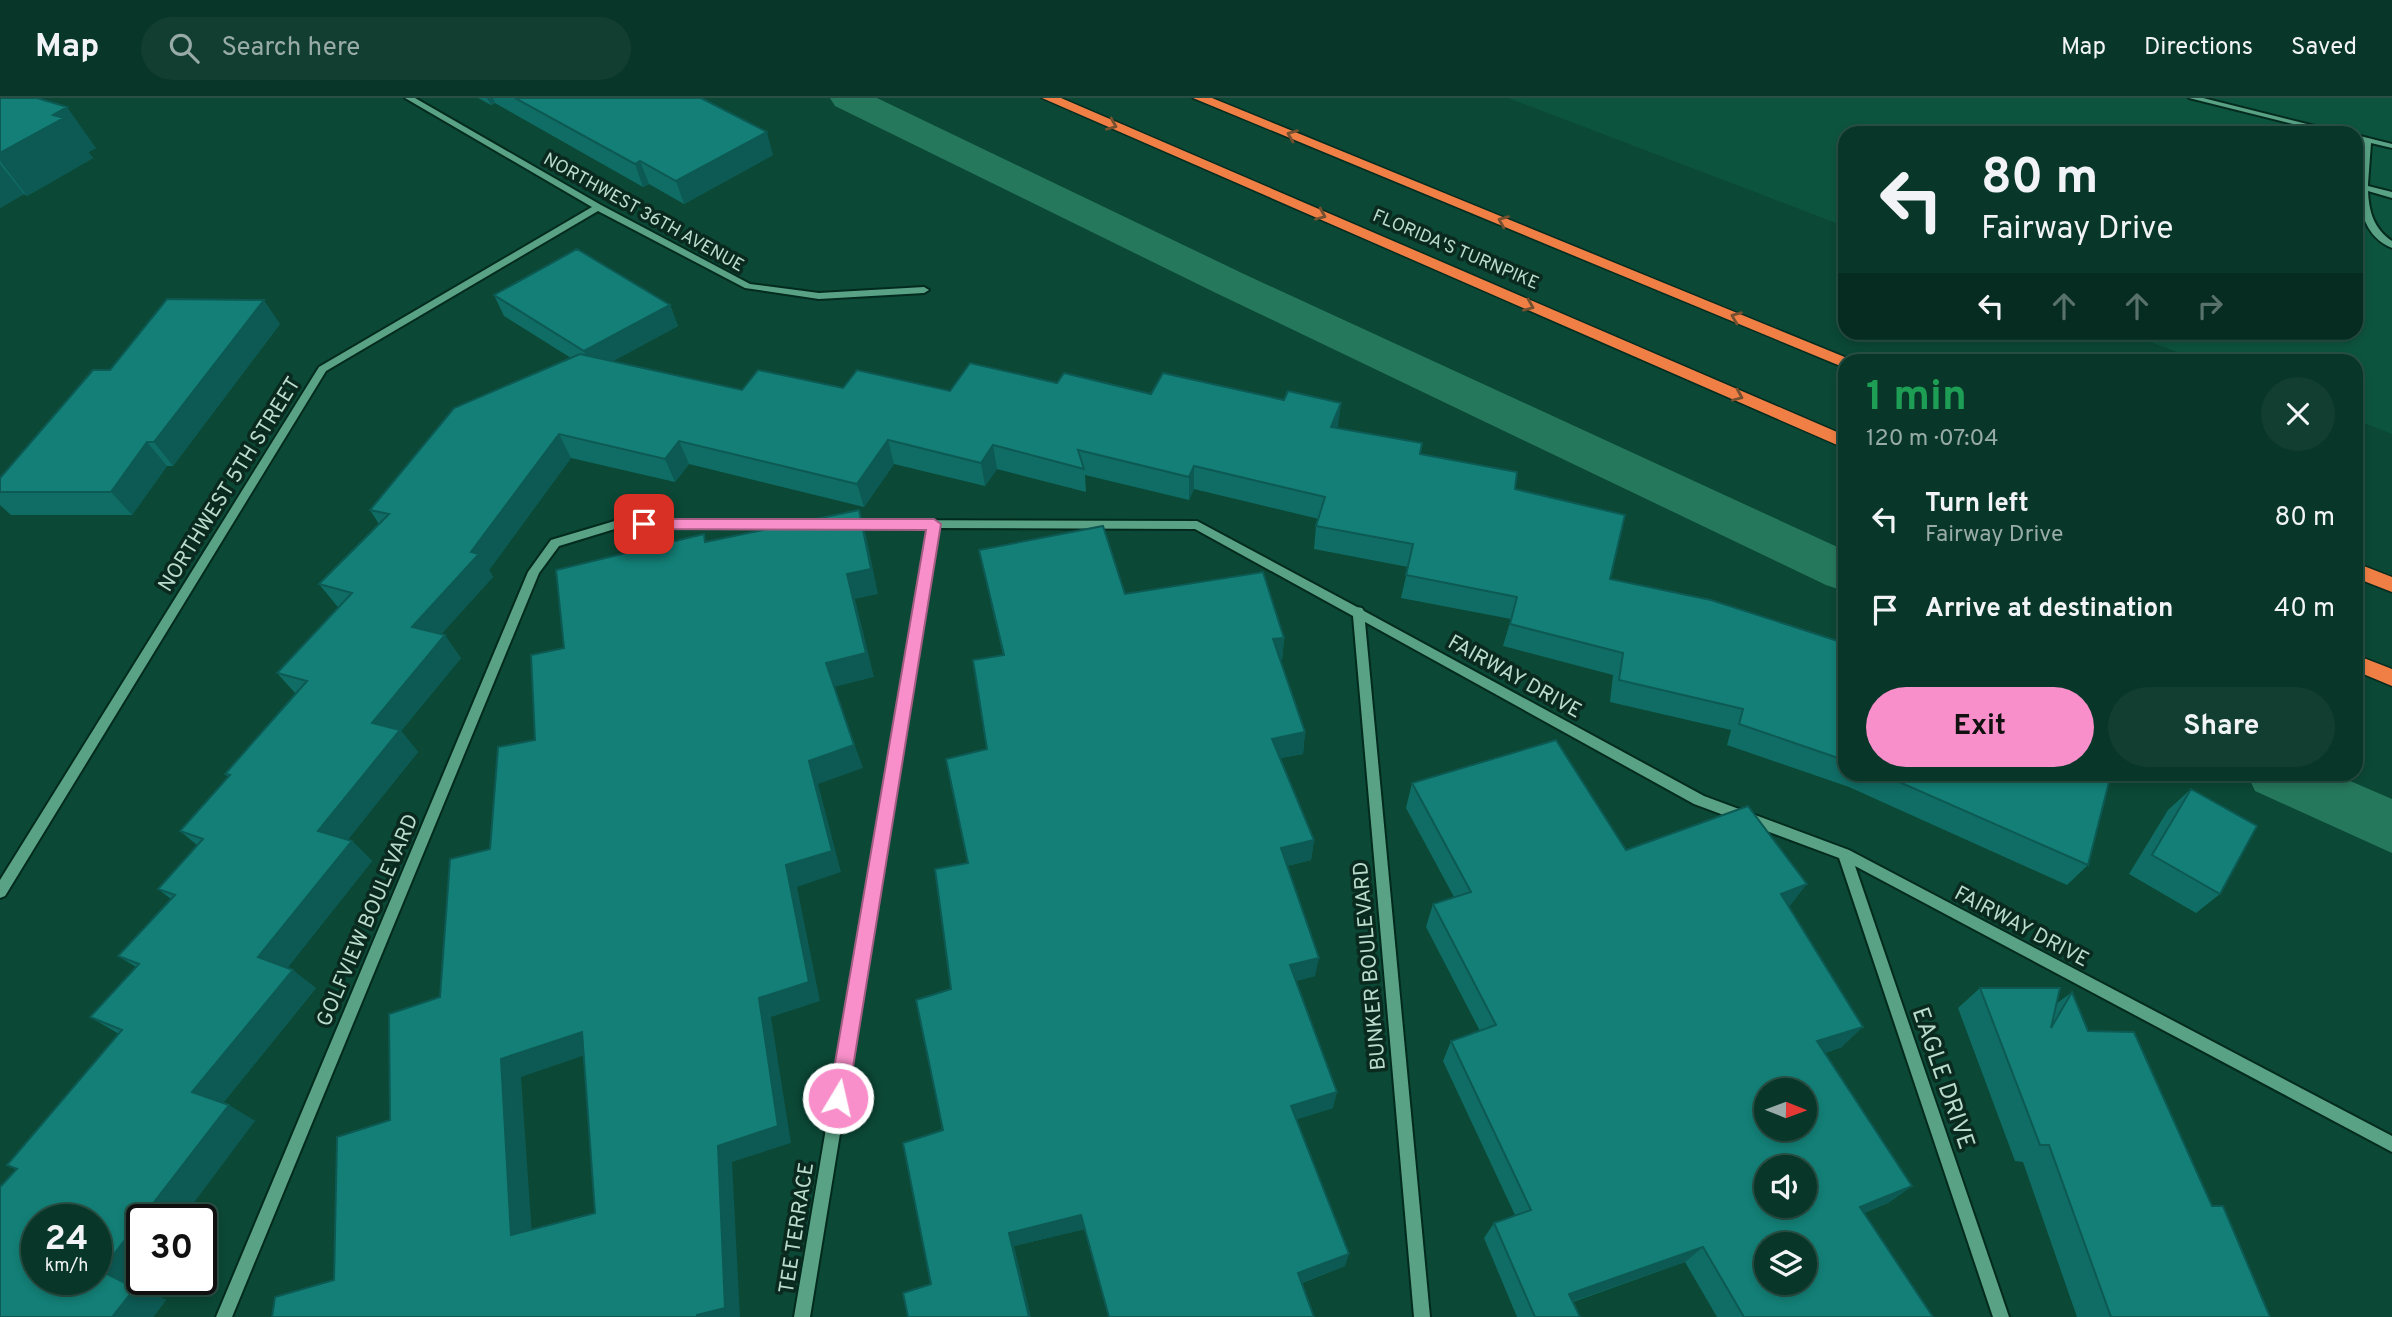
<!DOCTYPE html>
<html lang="en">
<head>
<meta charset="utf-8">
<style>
	:root { --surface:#083628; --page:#113e30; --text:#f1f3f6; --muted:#98aba8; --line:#295045; --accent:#f98fca }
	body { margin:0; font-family:Overpass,sans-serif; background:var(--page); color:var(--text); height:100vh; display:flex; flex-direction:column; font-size:26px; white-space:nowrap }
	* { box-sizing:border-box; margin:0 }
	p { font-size:23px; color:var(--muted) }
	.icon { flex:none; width:38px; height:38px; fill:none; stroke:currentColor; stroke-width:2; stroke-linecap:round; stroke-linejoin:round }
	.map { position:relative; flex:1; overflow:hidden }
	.panel { position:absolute; left:1838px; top:256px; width:525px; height:427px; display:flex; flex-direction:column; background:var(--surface); border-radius:21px; box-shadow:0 4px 10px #0003,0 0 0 2px var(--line) }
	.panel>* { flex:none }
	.hud { position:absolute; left:1838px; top:28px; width:525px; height:214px; border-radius:21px; box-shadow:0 4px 10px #0003,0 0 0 2px var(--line); background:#083628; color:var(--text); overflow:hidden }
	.needle { width:46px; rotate:91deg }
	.buttons { position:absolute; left:1754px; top:980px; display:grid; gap:14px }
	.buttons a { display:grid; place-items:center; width:63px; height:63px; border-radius:50%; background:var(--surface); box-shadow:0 4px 10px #0003,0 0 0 2px var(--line); font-size:35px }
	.speed { position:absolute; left:21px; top:1106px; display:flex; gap:14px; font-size:35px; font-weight:700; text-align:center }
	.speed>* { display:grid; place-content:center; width:91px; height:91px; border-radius:50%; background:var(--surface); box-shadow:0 4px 10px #0003,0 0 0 2px var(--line); line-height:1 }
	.speed small { font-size:18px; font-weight:400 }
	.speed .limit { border:4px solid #111; border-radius:10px; background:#fff; color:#111 }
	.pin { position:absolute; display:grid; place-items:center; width:60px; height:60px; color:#fff; margin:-30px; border-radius:14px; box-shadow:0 4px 10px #0006 }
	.me { position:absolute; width:77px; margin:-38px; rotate:9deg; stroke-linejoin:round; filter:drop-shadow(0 0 5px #0008) }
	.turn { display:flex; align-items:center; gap:24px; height:147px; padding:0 28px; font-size:32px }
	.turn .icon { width:91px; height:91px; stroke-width:2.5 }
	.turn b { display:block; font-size:49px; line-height:60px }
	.lanes { display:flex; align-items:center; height:66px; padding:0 28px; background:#0003; justify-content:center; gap:35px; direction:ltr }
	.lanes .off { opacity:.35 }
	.round { display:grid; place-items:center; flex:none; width:74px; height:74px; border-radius:37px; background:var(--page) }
	.overview { display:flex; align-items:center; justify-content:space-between; height:119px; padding:0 28px }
	h1 { font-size:42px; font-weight:700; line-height:52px; color:#1e9e55 }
	.primary-button { display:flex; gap:14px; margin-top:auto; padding:14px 28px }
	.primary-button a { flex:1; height:80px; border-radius:42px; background:var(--accent); color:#111; font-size:28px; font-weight:700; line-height:80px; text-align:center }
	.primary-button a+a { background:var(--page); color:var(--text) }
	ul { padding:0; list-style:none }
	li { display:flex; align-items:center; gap:21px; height:91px; padding:0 28px }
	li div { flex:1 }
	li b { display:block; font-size:26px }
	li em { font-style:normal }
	header { display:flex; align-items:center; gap:42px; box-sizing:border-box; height:98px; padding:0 35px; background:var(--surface); border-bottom:2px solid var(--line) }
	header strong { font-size:33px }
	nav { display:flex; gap:38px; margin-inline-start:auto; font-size:24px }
	.search { width:490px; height:63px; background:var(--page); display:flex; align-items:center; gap:18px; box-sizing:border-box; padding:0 24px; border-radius:38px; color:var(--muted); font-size:26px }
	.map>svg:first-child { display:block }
</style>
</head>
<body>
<header>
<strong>Map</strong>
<div class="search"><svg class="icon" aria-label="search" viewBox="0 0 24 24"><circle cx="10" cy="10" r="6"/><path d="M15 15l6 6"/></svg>Search here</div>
<nav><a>Map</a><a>Directions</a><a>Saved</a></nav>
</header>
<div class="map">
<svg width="2392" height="1219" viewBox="0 0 2392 1219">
	<rect width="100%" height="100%" fill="#0b4835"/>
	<path fill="#0d543e" d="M1508 0H2392V336L2356 322V262H2199L2126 235 2356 234V35H1844V128Z"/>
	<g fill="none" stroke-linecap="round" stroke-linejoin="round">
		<path fill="#26785c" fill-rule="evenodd" d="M830 0H877L1246 177 1844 452V493L1826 487 1216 195 835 8Z
			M2247 676H2334L2392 701V755L2255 693Z"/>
		<g stroke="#022b1e" stroke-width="4">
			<path id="minor" d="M405 0H415L601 107 750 186 819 195 924 189 929 192 924 195 819 201 745 190 598 113 326 273 5 798 0 800V782L319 269 592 109Z
				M2189 0H2203L2343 35H2329Z
				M2356 37 2392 46V50L2371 45 2368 86V88L2392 94V100L2368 93C2369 114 2374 131 2392 143V150C2350 132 2359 80 2363 43L2356 41Z
				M618 422H807L812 426 807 430H618L559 448 539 475 232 1219H216L528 474 551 442Z
				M847 422 1197 423 1357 509 1362 510 1364 513 1704 698 1849 752 2392 1038V1054L1855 768 2009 1219H1993L1839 760 1694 706 1365 524 1430 1219H1414L1353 518 1195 431 939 430 810 1219H794L928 430H847L842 426Z"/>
		</g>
		<g stroke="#022b1e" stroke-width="3">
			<path id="highway" d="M1042 0H1061L1844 337V350Z
				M1193 0H1212L1852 262H1844V268L1838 267Z
				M2356 465 2392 479V494L2356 480Z
				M2356 557 2392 571V588L2356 573Z"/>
		</g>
		<use href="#minor" fill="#59a285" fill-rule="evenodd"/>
		<use href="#highway" fill="#ef7f45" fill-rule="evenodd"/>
	</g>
	<path fill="#106d65" d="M0 0 96 50 88 54 93 60 27 98 24 96 0 110Z
		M478 0H701L773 57 684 106 649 86 643 89 495 5 491 7Z
		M494 197 670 207 678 228 613 263 742 292 843 290 950 293 1057 285 1151 296 1341 305 1337 330 1420 356 1515 391 1610 481 1844 545V676H2111L2088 767 2067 787 1849 689 1727 647 1731 632 1610 604 1613 577 1503 548 1511 521 1401 500 1408 469 1314 451 1316 428 1319 421 1194 391 1189 402 1085 377 1086 394 997 371 985 388 894 366 864 409 689 366 675 384 571 360 489 472 493 479 441 536 461 560 401 633 418 654 347 742 352 743 372 763 287 870 316 890 223 1005 255 1023 142 1122V1173L133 1185 166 1202 153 1219H0L16 1071 119 936 90 919 136 869 118 858 171 801 158 791 197 747 180 733 228 679 225 676 296 596 277 575 339 509 337 508 319 486 379 426 370 412 571 260 504 218Z
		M280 226 173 368H167L132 417H11L0 407V380L110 272Z
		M979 452 1125 496 1284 540 1282 562H1280L1305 634 1303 656 1280 660 1314 742 1311 762 1287 768 1315 878 1296 883 1333 1010 1297 1021 1345 1168 1302 1185 1085 1131 1014 1148 931 1186 951 891 968 765 1003 557Z
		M1412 685 1626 752 1789 809 1842 949 1825 955 1912 1088 1888 1105 1864 1115 1933 1219H1717L1685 1164 1573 1204 1580 1219H1517L1484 1140 1494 1125 1515 1117 1443 963 1451 943 1480 933 1426 829 1433 806 1454 799 1406 710Z
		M2191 691 2220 796 2196 815 2129 776 2168 712Z
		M1980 890 2056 906 2072 894 2088 933 2212 1108 2270 1219H2077L2023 1064 2015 1063 1958 910Z"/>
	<path fill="#0d5953" d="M487 0H493L495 5 491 7Z
		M67 9 96 50 88 54 93 60 27 98 0 63V55L53 17Z
		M767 34 773 57 684 106 676 83Z
		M640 63 649 86 643 89 635 66Z
		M0 66 24 96 0 110Z
		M264 202 280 226 173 368 154 344Z
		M670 207 678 228 593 274 584 253Z
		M1341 305 1338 328 1328 352 1331 329Z
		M559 336 571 360 489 472 493 479 428 551 412 529 471 454Z
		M888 342 894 366 864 409 857 386Z
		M679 343 689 366 675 384 665 361Z
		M147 344 167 368 132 417 111 394Z
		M993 347 997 371 985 388 981 365Z
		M1194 368V391L1189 402V379Z
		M859 412 866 437 878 496 855 501 874 579 834 589 863 670 818 686 841 774 797 789 820 903 771 919 791 1045 732 1064 740 1219H697L718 1048 759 900 786 767 809 663 826 565Z
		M445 537 461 560 401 633 418 654 339 753 318 733 372 625Z
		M1284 540 1282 562 1271 564 1273 541Z
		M1305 634 1303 656 1270 662 1272 641Z
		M1314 742 1311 762 1279 770 1281 750Z
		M352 743 372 763 282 877 258 859Z
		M1807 786 1789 809 1764 819 1781 796Z
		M1319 860 1315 878 1287 885 1290 867Z
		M293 872 316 890 219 1010 192 994Z
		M1863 929 1842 949 1798 963 1817 943Z
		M582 934 600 952 521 979 533 1151 511 1137 501 961Z
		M1337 994 1333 1010 1289 1024 1291 1008Z
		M229 1007 255 1023 181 1122H142V1173L133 1185 166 1202 153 1219H112L101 1173Z
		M1912 1088 1888 1105 1838 1125 1860 1109Z
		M1081 1117 1085 1131 1014 1148 1031 1219H1029L1009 1135Z
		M1703 1149 1685 1164 1556 1209 1569 1196Z
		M1349 1156 1345 1168 1295 1187 1298 1175Z"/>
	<path fill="#137f76" stroke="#0d5953" stroke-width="2" fill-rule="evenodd" d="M0 0H37L67 9 53 17 64 20 0 55Z
		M515 0H701L767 34 676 83 640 63 635 66Z
		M577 151 670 207 584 253 494 197Z
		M167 201 264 202 154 344H147L111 394H0V380L93 272H110Z
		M580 256 742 292 758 272 843 290 857 272 950 293 970 265 1057 285 1064 275 1151 296 1163 275 1284 302 1288 293 1341 305 1331 329 1422 345 1420 356 1517 374 1515 391 1625 417 1610 481 1711 502 1844 545V662L1739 626 1743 611 1619 582 1623 555 1510 526 1517 499 1406 477 1413 446 1316 428 1325 399 1194 368 1189 379 1078 352 1084 371 993 347 981 365 888 342 857 386 679 343 665 361 559 336 471 454 479 456 412 529 445 537 372 625 400 632 318 733 352 743 258 859 293 872 192 994 229 1007 101 1173 135 1190 112 1219H0V1089L17 1071 7 1067 122 932 90 919 139 866 118 858 175 797 158 791 203 741 180 733 230 677 225 676 307 583 277 575 352 495 319 486 389 416 370 412 454 310ZM37 1122H96V1181H37Z
		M859 412 871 471 847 476 866 555 826 565 854 647 809 663 832 753 786 767 809 884 759 900 778 1028 718 1048 725 1210 697 1217V1219H272L275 1199 334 1182 337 1039 390 1022 389 916 440 899 450 761 490 751 498 649 535 642 531 557 564 550 556 472 704 436 705 444ZM582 934 595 1115 511 1137 501 961Z
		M1103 428 1125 496 1263 474 1284 540 1273 541 1305 634 1272 641 1314 742 1281 750 1319 860 1290 867 1337 994 1291 1008 1349 1156 1298 1175 1314 1219H1109L1081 1117 1009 1135 1029 1219H908L903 1195 931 1186 903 1045 943 1032 916 902 951 891 935 771 968 765 946 661 987 651 973 562 1004 557 979 452Z
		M1556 642 1626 752 1748 708 1807 786 1781 796 1863 929 1817 943 1912 1088 1860 1109 1933 1219H1744L1703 1149 1569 1196 1580 1219H1535L1494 1125 1531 1112 1451 943 1496 927 1433 806 1471 794 1412 685ZM1766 992H1804V1031H1766ZM1766 1069H1804V1108H1766ZM1766 1146H1804V1185H1766Z
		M1881 676H2111L2088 767Z
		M2191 691 2257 728 2220 796 2152 757Z
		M1980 890H2060L2051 930 2072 894 2088 933 2134 934 2212 1108H2223L2270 1219H2111L2049 1047H2040Z"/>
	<defs><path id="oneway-chevron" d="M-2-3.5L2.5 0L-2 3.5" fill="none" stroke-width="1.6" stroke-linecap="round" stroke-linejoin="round" transform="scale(1.75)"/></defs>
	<g stroke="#725030">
		<use href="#oneway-chevron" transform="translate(1112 27) rotate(23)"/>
		<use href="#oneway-chevron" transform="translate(1292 37) rotate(-158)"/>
		<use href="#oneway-chevron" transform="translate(1321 117) rotate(23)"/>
		<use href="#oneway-chevron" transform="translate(1503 123) rotate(-158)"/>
		<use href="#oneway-chevron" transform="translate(1529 208) rotate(23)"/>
		<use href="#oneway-chevron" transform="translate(1736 219) rotate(-158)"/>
		<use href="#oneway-chevron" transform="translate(1738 298) rotate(23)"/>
	</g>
	<path fill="#f98fca" stroke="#a25d83" stroke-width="2" d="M644 421H934L941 426 848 1000 845 1007 838 1010 832 1007 829 1000 926 432 644 431 637 426Z"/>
	<g text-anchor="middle" stroke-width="7" stroke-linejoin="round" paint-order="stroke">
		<g font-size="18" fill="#badccd" stroke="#0b2a1f">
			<text transform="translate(644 114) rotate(29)" y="6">NORTHWEST 36TH AVENUE</text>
			<text transform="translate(1456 151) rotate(23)" y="6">FLORIDA'S TURNPIKE</text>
		</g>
		<g font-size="21" fill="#badccd" stroke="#0b2a1f">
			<text transform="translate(229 386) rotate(-58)" y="7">NORTHWEST 5TH STREET</text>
			<text transform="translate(1515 578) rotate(29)" y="7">FAIRWAY DRIVE</text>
			<text transform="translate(367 822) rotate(-67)" y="7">GOLFVIEW BOULEVARD</text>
			<text transform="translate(2022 828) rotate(28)" y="7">FAIRWAY DRIVE</text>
			<text transform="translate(1369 868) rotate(-95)" y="7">BUNKER BOULEVARD</text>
			<text transform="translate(796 1130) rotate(-81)" y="7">TEE TERRACE</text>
		</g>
		<g font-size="24" fill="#badccd" stroke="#0b2a1f">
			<text transform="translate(1944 980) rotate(71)" y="8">EAGLE DRIVE</text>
		</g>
	</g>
</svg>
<div class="buttons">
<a><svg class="needle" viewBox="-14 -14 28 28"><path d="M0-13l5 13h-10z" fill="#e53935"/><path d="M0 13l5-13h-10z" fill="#98aba8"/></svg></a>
<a><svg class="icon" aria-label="sound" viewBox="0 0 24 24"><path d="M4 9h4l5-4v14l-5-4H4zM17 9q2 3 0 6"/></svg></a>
<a><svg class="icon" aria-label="layers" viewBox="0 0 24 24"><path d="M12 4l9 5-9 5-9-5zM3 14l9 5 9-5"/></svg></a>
</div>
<div class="speed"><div>24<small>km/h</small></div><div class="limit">30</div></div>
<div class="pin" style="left:644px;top:426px;background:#d93025"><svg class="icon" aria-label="arrive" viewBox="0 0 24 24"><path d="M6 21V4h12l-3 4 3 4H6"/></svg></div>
<svg class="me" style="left:838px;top:1000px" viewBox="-20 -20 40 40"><circle r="17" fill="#f98fca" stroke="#fff" stroke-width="3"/><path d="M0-11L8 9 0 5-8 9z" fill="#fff"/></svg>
<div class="hud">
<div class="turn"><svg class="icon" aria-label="left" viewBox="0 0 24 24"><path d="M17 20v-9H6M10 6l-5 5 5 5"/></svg><div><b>80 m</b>Fairway Drive</div></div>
<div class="lanes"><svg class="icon" aria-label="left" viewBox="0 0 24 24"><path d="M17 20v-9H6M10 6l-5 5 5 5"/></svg><svg class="icon off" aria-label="ahead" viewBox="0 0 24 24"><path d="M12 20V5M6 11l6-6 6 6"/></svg><svg class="icon off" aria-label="ahead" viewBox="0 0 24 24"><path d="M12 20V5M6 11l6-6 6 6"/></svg><svg class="icon off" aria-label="right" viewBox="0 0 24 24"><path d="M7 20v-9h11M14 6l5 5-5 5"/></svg></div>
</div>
<section class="panel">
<div class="overview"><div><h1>1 min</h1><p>120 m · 07:04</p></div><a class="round"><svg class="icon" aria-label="close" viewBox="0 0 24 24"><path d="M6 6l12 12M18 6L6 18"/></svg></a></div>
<ul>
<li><svg class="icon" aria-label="left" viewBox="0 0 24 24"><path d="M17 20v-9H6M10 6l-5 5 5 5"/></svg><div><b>Turn left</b><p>Fairway Drive</p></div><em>80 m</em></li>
<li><svg class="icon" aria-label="arrive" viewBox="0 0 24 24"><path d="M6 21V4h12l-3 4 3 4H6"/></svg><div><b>Arrive at destination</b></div><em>40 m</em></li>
</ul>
<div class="primary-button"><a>Exit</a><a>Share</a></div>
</section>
</div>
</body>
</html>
